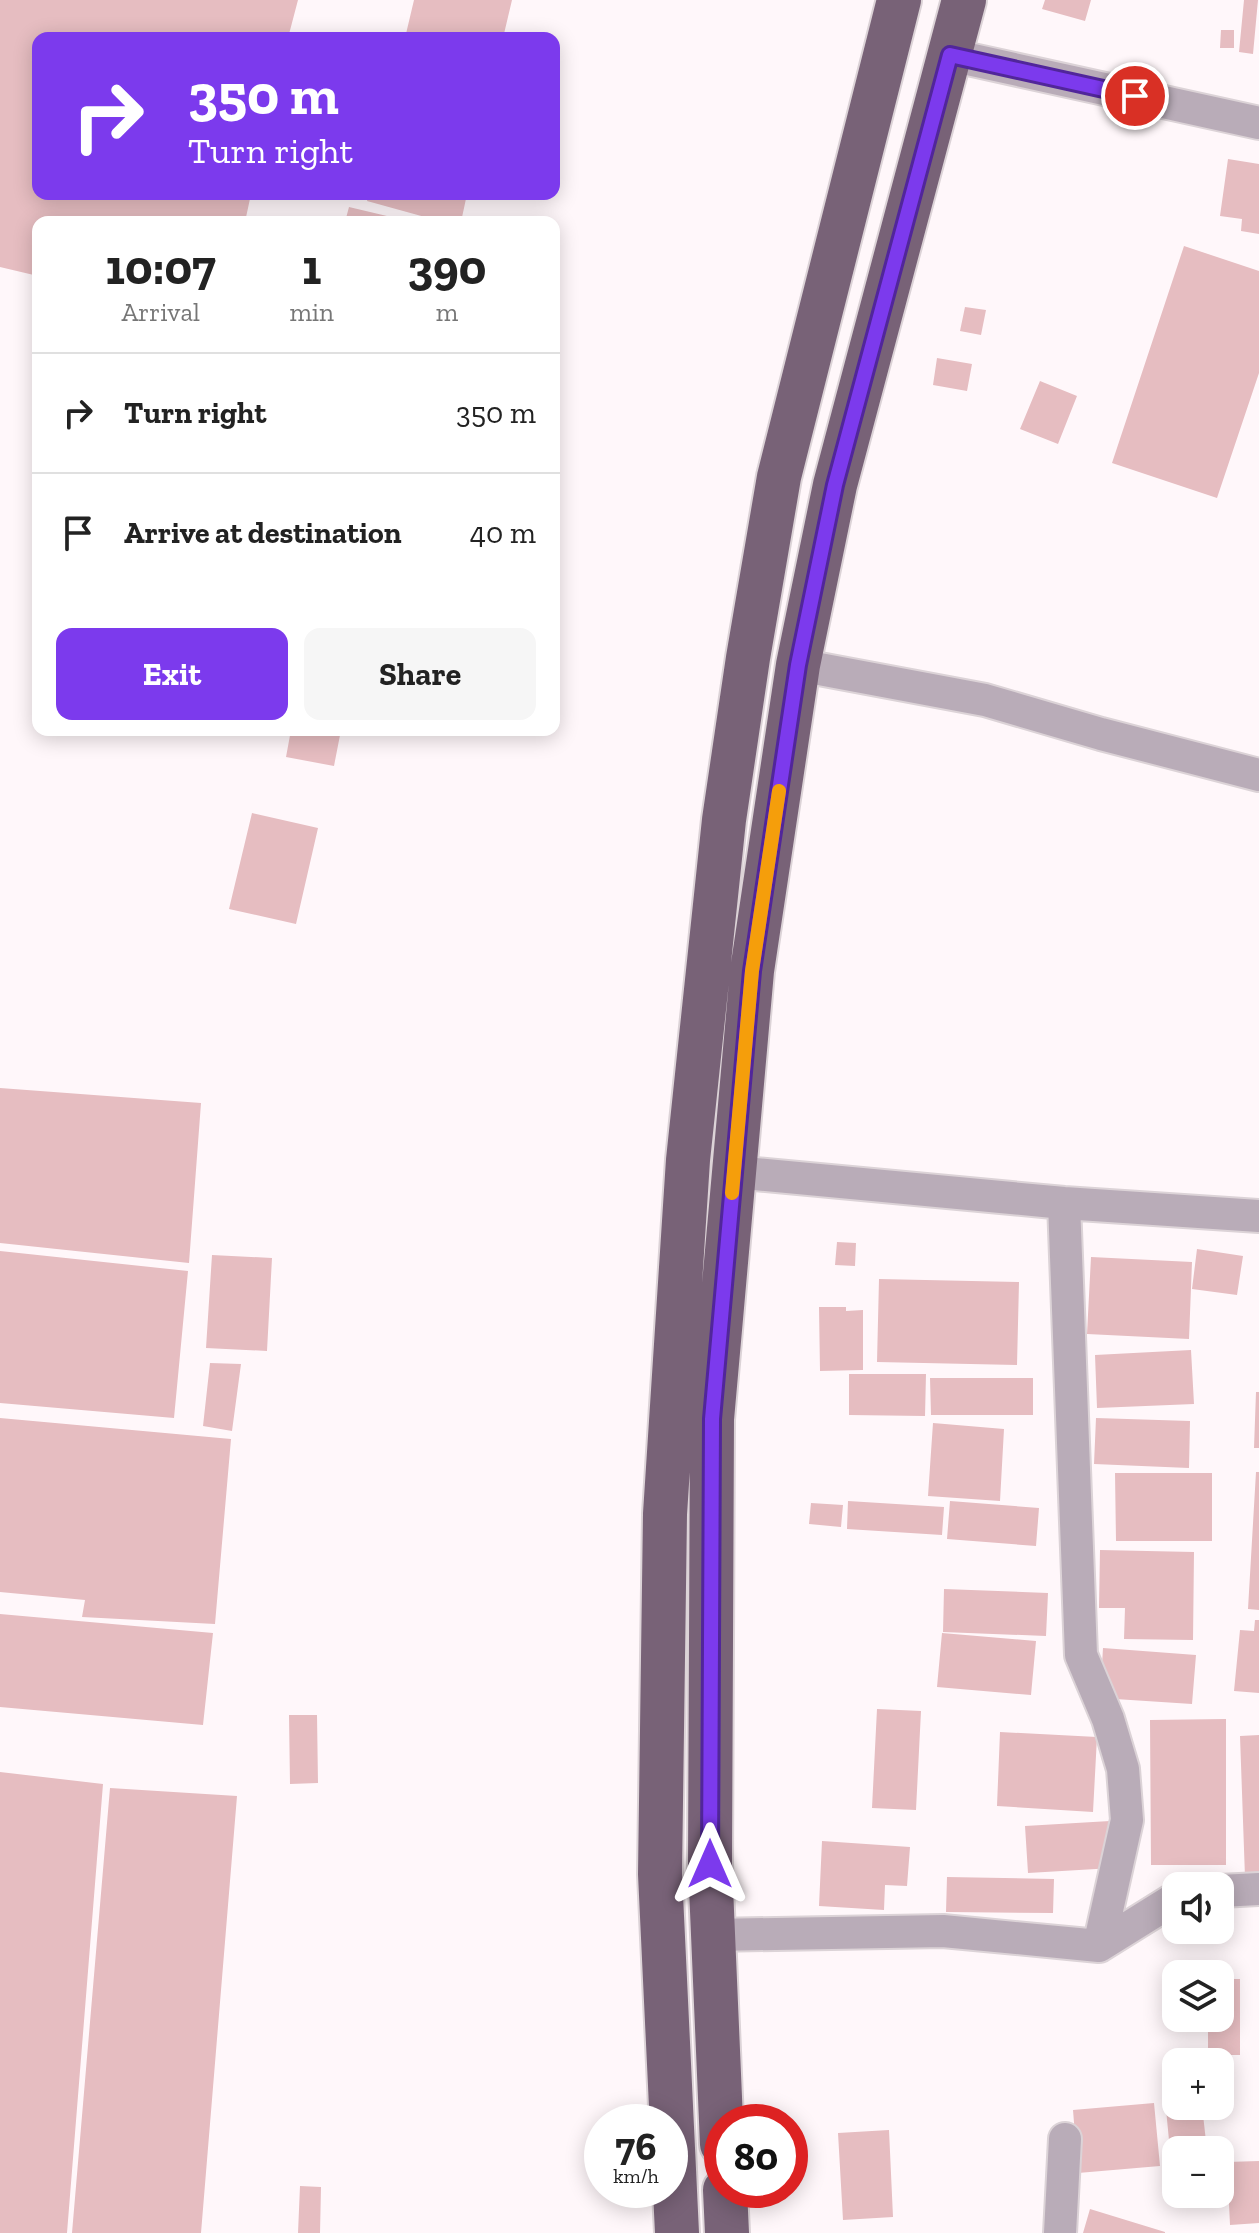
<!DOCTYPE html>
<html lang="en">
<head>
<meta charset="utf-8">
<style>
	:root { --surface:#fff; --page:#f6f6f6; --text:#222; --muted:#767676; --line:#e0e0e0; --accent:#7c3aed }
	body { margin:0; font-family:"Zilla Slab",serif; background:var(--page); color:var(--text); height:100vh; display:flex; flex-direction:column; font-size:30px; white-space:nowrap }
	* { box-sizing:border-box; margin:0 }
	p { font-size:26px; color:var(--muted) }
	.icon { flex:none; width:44px; height:44px; fill:none; stroke:currentColor; stroke-width:2; stroke-linecap:round; stroke-linejoin:round }
	.map { position:relative; flex:1; overflow:hidden }
	.drawer { position:absolute; left:32px; top:216px; width:528px; height:520px; display:flex; flex-direction:column; background:var(--surface); border-radius:16px; box-shadow:0 4px 20px #0003 }
	.drawer>* { flex:none }
	.hud { position:absolute; left:32px; top:32px; width:528px; height:168px; border-radius:16px; box-shadow:0 4px 20px #0003; background:#7c3aed; color:#fff; overflow:hidden }
	.tools { position:absolute; left:1162px; top:1872px; display:grid; gap:16px }
	.tools a { display:grid; place-items:center; width:72px; height:72px; border-radius:16px; background:var(--surface); box-shadow:0 4px 20px #0003; font-size:40px }
	.speed { position:absolute; left:584px; top:2104px; display:flex; gap:16px; font-size:40px; font-weight:700; text-align:center }
	.speed>* { display:grid; place-content:center; width:104px; height:104px; border-radius:50%; background:var(--surface); box-shadow:0 4px 20px #0003; line-height:1 }
	.speed small { font-size:20px; font-weight:400 }
	.speed .limit { border:12px solid #d22; background:#fff; color:#111 }
	.pin { position:absolute; display:grid; place-items:center; width:68px; height:68px; color:#fff; margin:-34px; border:4px solid #fff; border-radius:50%; box-shadow:0 2px 8px #0007 }
	.me { position:absolute; width:88px; margin:-44px; rotate:0deg; stroke-linejoin:round; filter:drop-shadow(0 0 6px #0008) }
	.turn { display:flex; align-items:center; gap:28px; height:168px; padding:0 24px; font-size:36px }
	.turn .icon { width:104px; height:104px; stroke-width:2.5 }
	.turn b { display:block; font-size:56px; line-height:68px }
	.eta { display:flex; justify-content:space-evenly; align-items:center; height:136px; text-align:center }
	.eta b { font-size:48px; font-weight:800; line-height:56px }
	.button { display:flex; gap:16px; margin-top:auto; padding:16px 24px }
	.button a { flex:1; height:92px; border-radius:16px; background:var(--accent); color:#fff; font-size:32px; font-weight:800; line-height:92px; text-align:center }
	.button a+a { background:var(--page); color:var(--text) }
	ul { padding:0; list-style:none }
	li { display:flex; align-items:center; gap:24px; height:120px; padding:0 24px; border-top:2px solid var(--line) }
	li div { flex:1 }
	li b { display:block; font-size:30px }
	li em { font-style:normal }
	.map>svg:first-child { display:block }
</style>
</head>
<body>
<div class="map">
<svg width="1259" height="2233" viewBox="0 0 1259 2233">
	<rect width="100%" height="100%" fill="#fff7fa"/>
	<path fill="#e6bdc1" d="M0 0H298L288 38H38V194H251L245 222H38V276L0 267Z
		M414 0H512L503 38H405Z
		M1045 0H1091L1085 21 1042 9Z
		M1244 0H1258L1253 54 1239 52Z
		M1221 30H1234V48H1220Z
		M1228 159 1259 164V234L1241 231 1242 219 1220 216Z
		M369 194H467L461 222H443L367 201Z
		M349 207 408 221 407 222H345Z
		M1184 246 1259 271V373L1217 498 1112 463Z
		M965 307 986 310 981 335 960 331Z
		M937 358 972 364 967 391 933 385Z
		M1040 381 1077 396 1058 444 1020 429Z
		M291 730H341L334 766 286 757Z
		M252 813 318 828 296 924 229 909Z
		M0 1088 201 1103 189 1263 0 1243Z
		M837 1242 856 1243 855 1266 835 1265Z
		M1197 1249 1243 1256 1237 1295 1192 1289Z
		M0 1251 188 1271 174 1418 0 1403Z
		M212 1255 272 1258 267 1351 206 1348Z
		M1091 1257 1192 1262 1189 1339 1087 1334Z
		M879 1279 1019 1282 1017 1365 877 1362Z
		M819 1307H846V1311L863 1310V1370L820 1371Z
		M1191 1350 1194 1404 1097 1408 1095 1355Z
		M210 1363 241 1364 232 1431 203 1426Z
		M849 1374H926L925 1416 849 1415Z
		M930 1378H1033V1415H931Z
		M1256 1392H1259V1448H1254Z
		M0 1418 231 1439 215 1624 82 1617 85 1600 0 1592Z
		M1096 1418 1190 1421 1189 1468 1094 1464Z
		M933 1423 1004 1429 1000 1501 928 1496Z
		M1256 1472H1259V1610L1248 1609Z
		M1115 1473H1212V1541H1116Z
		M848 1501 944 1507 942 1535 847 1529Z
		M950 1501 1039 1508 1036 1546 947 1539Z
		M811 1503 843 1505 841 1527 809 1524Z
		M1100 1550 1194 1552 1193 1640 1124 1639 1125 1608H1099Z
		M944 1589 1048 1593 1046 1636 943 1632Z
		M0 1614 213 1633 203 1725 0 1707Z
		M1255 1620H1259V1693L1234 1691 1240 1630 1254 1631Z
		M942 1633 1036 1641 1031 1695 937 1687Z
		M1103 1648 1196 1655 1192 1704 1100 1698Z
		M877 1709 921 1711 916 1810 872 1808Z
		M289 1715H317L318 1783 290 1784Z
		M1226 1719V1865H1151L1150 1720Z
		M1000 1732 1097 1737 1093 1812 997 1806Z
		M1259 1735V1877H1245L1240 1736Z
		M0 1772 103 1784 67 2233H0Z
		M110 1788 237 1796 201 2233H72Z
		M1110 1821 1113 1868 1028 1873 1025 1826Z
		M822 1841 910 1847 907 1886 885 1885 884 1910 819 1906Z
		M947 1877 1054 1879 1053 1913 946 1912Z
		M1220 1979H1240V2055H1208V2018H1220Z
		M1176 2098V2106H1202L1207 2150H1176V2170L1172 2171 1165 2099Z
		M1154 2103 1160 2166 1078 2173 1073 2110Z
		M889 2130 893 2217 843 2220 838 2133Z
		M1259 2161V2223L1230 2225 1227 2162Z
		M300 2186 321 2187 320 2233H298Z
		M1090 2209 1165 2232V2233H1083Z"/>
	<g fill="none" stroke-linecap="round" stroke-linejoin="round">
		<g stroke="#dcd3d7" stroke-width="36">
			<path id="minor" d="M950 55 1259 123
				M798 665 985 700 1101 734 1259 775
				M734 1172 1064 1203 1259 1216
				M1064 1203 1081 1655 1108 1719 1123 1769 1127 1820 1099 1946 1176 1898
				M1220 1891 1259 1889
				M713 1935 943 1931 1099 1946
				M1060 2233 1065 2139"/>
		</g>
		<g stroke="#dcd3d7" stroke-width="48">
			<path id="trunk" d="M722 2144 710 1864 712 1419 752 971 798 665 835 485 964 0
				M725 2190 727 2233
				M677 2233 660 1874 665 1514 688 1160 724 820 748 658 779 477 899 0"/>
		</g>
		<use href="#minor" stroke="#b9acb8" stroke-width="32"/>
		<use href="#trunk" stroke="#786277" stroke-width="44"/>
	</g>
	<g fill="none" stroke-linecap="round" stroke-linejoin="round">
		<g stroke="#51269a" stroke-width="20">
			<path id="route" d="M710 1864 712 1419 752 971 798 665 835 485 950 55 1135 96"/>
		</g>
		<use href="#route" stroke="#7c3aed" stroke-width="14"/>
		<path stroke="#f59e0b" stroke-width="14" d="M732 1193 752 971 779 791"/>
	</g>
</svg>
<div class="tools">
<a><svg class="icon" aria-label="sound" viewBox="0 0 24 24"><path d="M4 9h4l5-4v14l-5-4H4zM17 9q2 3 0 6"/></svg></a>
<a><svg class="icon" aria-label="layers" viewBox="0 0 24 24"><path d="M12 4l9 5-9 5-9-5zM3 14l9 5 9-5"/></svg></a>
<a>+</a>
<a>−</a>
</div>
<div class="speed"><div>76<small>km/h</small></div><div class="limit">80</div></div>
<div class="pin" style="left:1135px;top:96px;background:#d93025"><svg class="icon" aria-label="arrive" viewBox="0 0 24 24"><path d="M6 21V4h12l-3 4 3 4H6"/></svg></div>
<svg class="me" style="left:710px;top:1864px" viewBox="-20 -20 40 40"><path d="M0-17L14 15 0 8-14 15z" fill="#7c3aed" stroke="#fff" stroke-width="4"/></svg>
<div class="hud">
<div class="turn"><svg class="icon" aria-label="right" viewBox="0 0 24 24"><path d="M7 20v-9h11M14 6l5 5-5 5"/></svg><div><b>350 m</b>Turn right</div></div>
</div>
<section class="drawer">
<div class="eta">
<div><b>10:07</b><p>Arrival</p></div>
<div><b>1</b><p>min</p></div>
<div><b>390</b><p>m</p></div>
</div>
<ul>
<li><svg class="icon" aria-label="right" viewBox="0 0 24 24"><path d="M7 20v-9h11M14 6l5 5-5 5"/></svg><div><b>Turn right</b></div><em>350 m</em></li>
<li><svg class="icon" aria-label="arrive" viewBox="0 0 24 24"><path d="M6 21V4h12l-3 4 3 4H6"/></svg><div><b>Arrive at destination</b></div><em>40 m</em></li>
</ul>
<div class="button"><a>Exit</a><a>Share</a></div>
</section>
</div>
</body>
</html>
